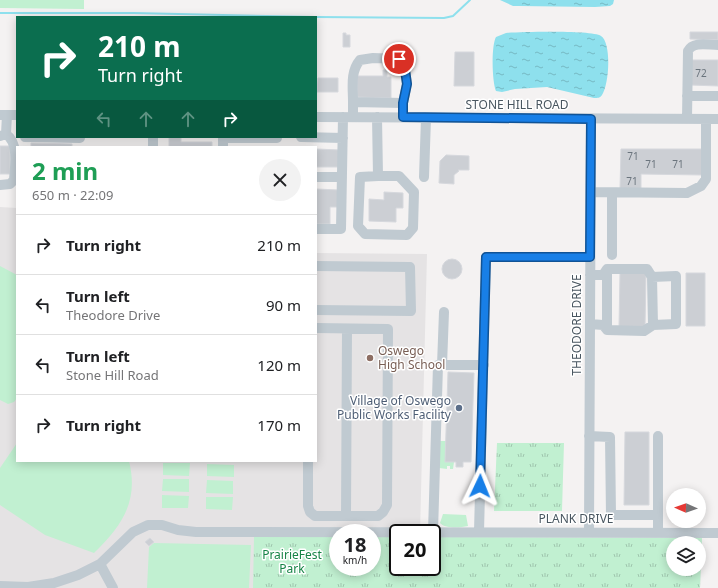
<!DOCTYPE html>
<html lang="en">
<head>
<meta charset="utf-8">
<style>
	:root { --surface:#fff; --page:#f2f2f2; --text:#202124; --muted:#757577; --line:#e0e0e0 }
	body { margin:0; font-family:"Noto Sans",sans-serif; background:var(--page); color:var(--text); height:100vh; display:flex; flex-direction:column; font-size:15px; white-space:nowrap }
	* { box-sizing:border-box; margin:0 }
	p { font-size:13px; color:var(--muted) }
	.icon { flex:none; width:22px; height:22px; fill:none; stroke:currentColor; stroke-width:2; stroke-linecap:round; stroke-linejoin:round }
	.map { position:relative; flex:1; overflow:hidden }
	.side { position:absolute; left:16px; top:146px; width:301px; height:316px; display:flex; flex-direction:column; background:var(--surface); border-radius:0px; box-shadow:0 2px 10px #0003 }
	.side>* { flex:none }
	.hud { position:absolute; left:16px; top:16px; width:301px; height:122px; border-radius:0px; box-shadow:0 2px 10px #0003; background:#0b6e4f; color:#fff; overflow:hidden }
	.needle { width:26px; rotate:272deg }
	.tools { position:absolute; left:666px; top:488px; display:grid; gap:8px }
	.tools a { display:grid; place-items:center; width:40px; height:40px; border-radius:50%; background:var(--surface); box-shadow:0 2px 10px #0003; font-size:20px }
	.speed { position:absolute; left:329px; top:524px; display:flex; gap:8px; font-size:20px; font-weight:700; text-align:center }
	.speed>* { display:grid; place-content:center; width:52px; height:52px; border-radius:50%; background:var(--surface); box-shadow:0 2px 10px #0003; line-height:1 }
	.speed small { font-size:10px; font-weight:400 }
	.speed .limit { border:2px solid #111; border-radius:6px; background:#fff; color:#111 }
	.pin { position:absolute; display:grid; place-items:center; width:34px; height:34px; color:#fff; margin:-17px; border:2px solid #fff; border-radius:50%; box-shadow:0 1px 4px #0007 }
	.me { position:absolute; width:44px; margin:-22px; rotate:2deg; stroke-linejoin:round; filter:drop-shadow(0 0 3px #0008) }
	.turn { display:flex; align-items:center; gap:14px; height:84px; padding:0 16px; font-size:18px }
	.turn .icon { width:52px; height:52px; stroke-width:2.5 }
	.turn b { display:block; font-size:28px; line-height:34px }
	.lanes { display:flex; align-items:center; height:38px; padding:0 16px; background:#0003; justify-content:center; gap:20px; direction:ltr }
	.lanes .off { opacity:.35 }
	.round { display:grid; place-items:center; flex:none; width:42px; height:42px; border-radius:21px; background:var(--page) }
	.headline { display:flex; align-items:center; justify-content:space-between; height:68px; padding:0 16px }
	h1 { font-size:24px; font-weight:700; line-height:30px; color:#1e9e55 }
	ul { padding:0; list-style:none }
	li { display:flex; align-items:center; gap:12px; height:60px; padding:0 16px; border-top:1px solid var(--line) }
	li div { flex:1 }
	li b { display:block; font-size:15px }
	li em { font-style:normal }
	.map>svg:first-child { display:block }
</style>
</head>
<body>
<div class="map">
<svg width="718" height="588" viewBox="0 0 718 588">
	<defs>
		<pattern id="park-tufts" width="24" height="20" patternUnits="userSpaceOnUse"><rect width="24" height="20" fill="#c1f0d1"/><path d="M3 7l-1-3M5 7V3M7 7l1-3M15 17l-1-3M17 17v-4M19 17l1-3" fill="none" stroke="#9fc5ad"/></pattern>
		<pattern id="water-ripples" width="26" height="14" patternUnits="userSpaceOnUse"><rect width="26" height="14" fill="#8ee0ed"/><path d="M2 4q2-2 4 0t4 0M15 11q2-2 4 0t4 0" fill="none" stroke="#76b8c3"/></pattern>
	</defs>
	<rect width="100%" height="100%" fill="#f4f2f2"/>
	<path fill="#e5e3e4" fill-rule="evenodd" d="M0 207 17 208V461H316V253L427 254 420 533H398V567H432L702 538 700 588H0ZM338 533H372V567H338ZM673 543H699V569H673Z"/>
	<path fill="#c1f0d1" d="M0 0H84V9L0 8Z
		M0 266 17 275V398L14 402 8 404 0 400Z
		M440 441H446L454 462 453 469H450V466H447V469L439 468Z
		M17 443V461H129C139 501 122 526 94 553L45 535 0 505V468Z
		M163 463H190L189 476 163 475Z
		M207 464 234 465V477L207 476Z
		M163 479H189V492L162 491Z
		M207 480 233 481V494L206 493Z
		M162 495 189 496 188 508H162Z
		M206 497H233L232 510 206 509Z
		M443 514 466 515 468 526C460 528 446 529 440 523Z
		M154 543 251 545 249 588H147L149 547Z"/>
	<path fill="url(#park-tufts)" fill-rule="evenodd" d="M497 443H564L562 511H494Z
		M254 536H338V567H372V537H398V567H432V537L702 538 700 588H253ZM673 543H699V569H673Z"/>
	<path fill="url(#water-ripples)" d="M500 0H614L613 4 610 6 595 7 518 6H513Z
		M506 33C520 32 592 30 601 36 612 43 609 85 602 95 600 98 598 98 594 98L547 87 515 89 502 92 496 91C492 82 491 46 496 37Z"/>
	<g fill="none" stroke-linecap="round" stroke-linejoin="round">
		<path stroke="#8ee0ed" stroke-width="2" d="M0 13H134L315 17
			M316 17 444 18 453 16 470 0"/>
	</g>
	<path fill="#cccfd4" stroke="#d6d8dd" d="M690 32H718V40L690 39Z
		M343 33H346V35H350V47H343Z
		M455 52H474V86H454Z
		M690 60H718V86L690 85Z
		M383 70H387V77H391V98L357 97V76H383Z
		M318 78H338V92H317Z
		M174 137H181V142H212V147H169V138Z
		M31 143 72 144V147H31Z
		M0 146H10V174H0Z
		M316 149 340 150V167H316Z
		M621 149H702V175L641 174V189H620Z
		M446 155 469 156V170H458L459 171 454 175V184L439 183 440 161Z
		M316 189 339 190V207H330V224H316Z
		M384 192 403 193V208H396V222L369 221V199L384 200Z
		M442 269a10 10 0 1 1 20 0a10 10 0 1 1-20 0Z
		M620 273H646L645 327H619Z
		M686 273H705V326H686Z
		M448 372 474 373 471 462H463V467H456V462H445Z
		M625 432H649V505H624Z
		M150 538 154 542 149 546 145 542Z"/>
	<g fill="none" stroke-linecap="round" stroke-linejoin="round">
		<path stroke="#c0cad1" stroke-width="10" d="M687 96H718
			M353 102C353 87 350 72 360 60L373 58 399 59 404 63 407 84 403 103
			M0 115H17
			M316 117 718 119
			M353 117V102L403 103V109
			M377 117 378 176 360 177 358 226 365 234 407 235 413 228 414 192 399 176H378
			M687 119 688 51C693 41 708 45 718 45
			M0 136 6 134 7 115
			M25 137 80 138V137
			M301 137 343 138
			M223 138H277
			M153 147V137
			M223 147V137
			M316 177H342
			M424 177 426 118
			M0 185 10 184 14 180C15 166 19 143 6 134
			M591 192 687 193 701 186 706 179V119
			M316 229H341L343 117
			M612 255V193
			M316 266 410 267 411 311 316 310
			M652 277 653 325
			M590 324 603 325 607 330 644 331 653 325 676 324V276L652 277 647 269H607L603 275H590
			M607 330V269
			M442 365 444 312
			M589 436 610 437 611 515H658V532
			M308 461V506L310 512 315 516H378L383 512 387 505 388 329 316 328
			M658 515V436
			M346 516 347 329
			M433 532 438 365H484
			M479 532 486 257H590
			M589 532 591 119
			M100 564 113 588
			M0 586 28 587 54 583 78 575 100 564 133 532 148 525H162L178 530 196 532 718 533"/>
	</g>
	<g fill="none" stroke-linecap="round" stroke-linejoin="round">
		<g stroke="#105396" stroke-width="10">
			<path id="route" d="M399 59 404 63 407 84 403 103V117L591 119 590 257H486L480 486"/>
		</g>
		<use href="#route" stroke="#187fe7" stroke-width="7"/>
	</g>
	<circle fill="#8d6e63" stroke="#fff" stroke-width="1.5" cx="370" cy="358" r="4"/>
	<circle fill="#5c6f8a" stroke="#fff" stroke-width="1.5" cx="459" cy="408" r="4"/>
	<g text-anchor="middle" stroke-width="3" stroke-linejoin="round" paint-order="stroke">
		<g font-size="10" fill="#6a747d">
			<text x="701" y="77">72</text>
			<text x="633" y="160">71</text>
			<text x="651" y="168">71</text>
			<text x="678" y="168">71</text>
			<text x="632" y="185">71</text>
		</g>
		<g font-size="12" fill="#495660" stroke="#fff">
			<text x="517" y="109">STONE HILL ROAD</text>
			<text transform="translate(577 325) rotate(-90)" y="4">THEODORE DRIVE</text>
			<text x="576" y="523">PLANK DRIVE</text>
		</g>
		<g font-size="12" fill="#785e54" stroke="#fff" text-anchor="start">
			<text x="378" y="355">Oswego<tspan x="378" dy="14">High School</tspan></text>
		</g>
		<g font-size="12" fill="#4e5e75" stroke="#fff" text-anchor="end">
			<text x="451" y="405">Village of Oswego<tspan x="451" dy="14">Public Works Facility</tspan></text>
		</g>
		<g font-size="12" fill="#178447" stroke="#fff">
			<text x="292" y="559">PrairieFest<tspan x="292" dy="14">Park</tspan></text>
		</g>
	</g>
</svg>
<div class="tools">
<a><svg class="needle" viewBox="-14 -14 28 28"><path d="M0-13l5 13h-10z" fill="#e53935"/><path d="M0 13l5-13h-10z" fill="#757577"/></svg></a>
<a><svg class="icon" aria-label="layers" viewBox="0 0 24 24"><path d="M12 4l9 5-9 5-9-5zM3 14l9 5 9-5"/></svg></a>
</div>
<div class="speed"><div>18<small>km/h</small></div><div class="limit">20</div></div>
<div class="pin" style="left:399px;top:59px;background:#d93025"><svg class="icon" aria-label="arrive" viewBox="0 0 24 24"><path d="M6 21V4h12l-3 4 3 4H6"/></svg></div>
<svg class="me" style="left:480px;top:486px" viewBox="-20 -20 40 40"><path d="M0-17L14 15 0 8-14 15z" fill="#187fe7" stroke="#fff" stroke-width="4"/></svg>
<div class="hud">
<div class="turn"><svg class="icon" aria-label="right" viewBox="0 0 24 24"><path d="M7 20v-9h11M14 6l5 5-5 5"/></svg><div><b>210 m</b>Turn right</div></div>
<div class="lanes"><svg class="icon off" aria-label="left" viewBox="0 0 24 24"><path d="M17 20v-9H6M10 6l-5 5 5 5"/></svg><svg class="icon off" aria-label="ahead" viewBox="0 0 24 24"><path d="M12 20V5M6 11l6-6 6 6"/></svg><svg class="icon off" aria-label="ahead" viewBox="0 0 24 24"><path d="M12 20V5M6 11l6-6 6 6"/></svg><svg class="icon" aria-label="right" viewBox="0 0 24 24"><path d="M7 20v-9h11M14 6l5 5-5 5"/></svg></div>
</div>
<section class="side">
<div class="headline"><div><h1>2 min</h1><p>650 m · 22:09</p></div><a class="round"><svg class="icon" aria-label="close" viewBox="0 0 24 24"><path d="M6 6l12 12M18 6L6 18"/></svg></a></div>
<ul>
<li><svg class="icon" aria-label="right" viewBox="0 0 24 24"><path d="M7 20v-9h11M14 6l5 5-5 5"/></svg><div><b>Turn right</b></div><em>210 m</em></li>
<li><svg class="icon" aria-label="left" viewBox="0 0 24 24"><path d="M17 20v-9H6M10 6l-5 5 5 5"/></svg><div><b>Turn left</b><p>Theodore Drive</p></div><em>90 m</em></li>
<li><svg class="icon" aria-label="left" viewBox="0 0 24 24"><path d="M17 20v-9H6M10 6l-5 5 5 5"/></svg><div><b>Turn left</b><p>Stone Hill Road</p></div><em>120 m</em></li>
<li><svg class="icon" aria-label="right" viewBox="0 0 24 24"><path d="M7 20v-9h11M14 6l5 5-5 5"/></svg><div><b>Turn right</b></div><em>170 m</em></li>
</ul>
</section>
</div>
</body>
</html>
